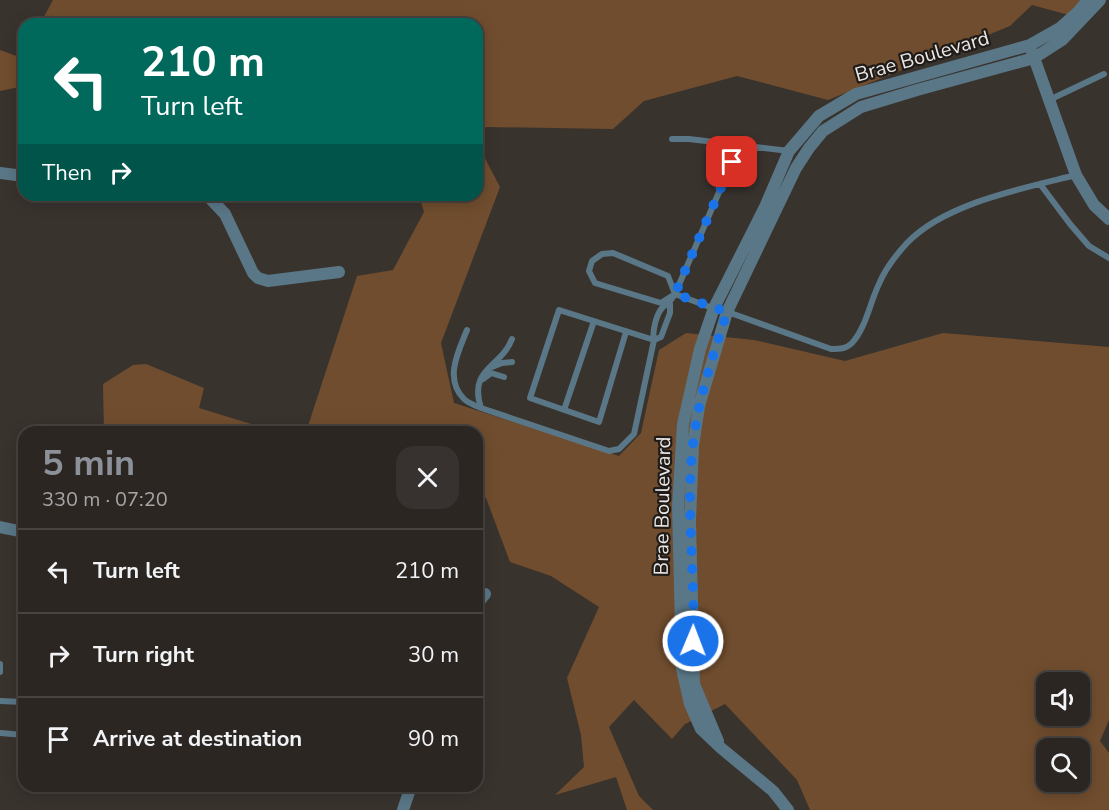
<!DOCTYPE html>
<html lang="en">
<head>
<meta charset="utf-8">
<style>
	:root { --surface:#2b2622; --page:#37322f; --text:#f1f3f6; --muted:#a6a5a5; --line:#474340; --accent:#8c9099 }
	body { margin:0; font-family:"Nunito Sans",sans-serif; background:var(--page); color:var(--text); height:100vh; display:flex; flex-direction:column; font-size:22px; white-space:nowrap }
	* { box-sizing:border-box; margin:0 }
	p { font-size:20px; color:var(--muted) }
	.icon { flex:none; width:33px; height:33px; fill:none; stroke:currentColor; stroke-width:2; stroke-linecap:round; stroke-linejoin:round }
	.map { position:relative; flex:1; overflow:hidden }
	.side { position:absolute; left:18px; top:426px; width:465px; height:366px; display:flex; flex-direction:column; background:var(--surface); border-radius:18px; box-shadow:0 3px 15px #0003,0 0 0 2px var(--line) }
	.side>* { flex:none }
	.top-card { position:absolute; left:18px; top:18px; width:465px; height:183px; border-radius:18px; box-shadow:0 3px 15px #0003,0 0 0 2px var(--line); background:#00695c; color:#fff; overflow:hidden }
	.buttons { position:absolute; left:1036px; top:672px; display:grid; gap:12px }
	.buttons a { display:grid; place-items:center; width:54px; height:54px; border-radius:12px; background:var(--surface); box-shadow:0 3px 15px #0003,0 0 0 2px var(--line); font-size:30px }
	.pin { position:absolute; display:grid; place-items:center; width:51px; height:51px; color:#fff; margin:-26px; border-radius:12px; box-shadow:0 3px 9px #0006 }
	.me { position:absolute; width:66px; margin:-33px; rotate:1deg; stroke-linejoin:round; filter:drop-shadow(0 0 4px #0008) }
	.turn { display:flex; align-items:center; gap:21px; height:126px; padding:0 24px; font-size:27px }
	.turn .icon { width:78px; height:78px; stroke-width:2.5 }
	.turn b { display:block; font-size:42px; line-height:51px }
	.then { display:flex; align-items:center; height:57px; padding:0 24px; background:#0003; gap:12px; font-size:22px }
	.round { display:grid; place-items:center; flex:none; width:63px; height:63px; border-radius:18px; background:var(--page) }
	.overview { display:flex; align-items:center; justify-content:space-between; height:102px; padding:0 24px }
	h1 { font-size:36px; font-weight:700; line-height:45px; color:var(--accent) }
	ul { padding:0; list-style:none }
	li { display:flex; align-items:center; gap:18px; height:84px; padding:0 24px; border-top:2px solid var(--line) }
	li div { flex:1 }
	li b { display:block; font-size:22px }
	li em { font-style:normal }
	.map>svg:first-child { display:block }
</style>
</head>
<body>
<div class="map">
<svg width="1109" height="810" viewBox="0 0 1109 810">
	<rect width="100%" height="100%" fill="#39332e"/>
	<path fill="#704d2e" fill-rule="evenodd" d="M53 0H1091L1080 18 1032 5 1010 26 828 100 737 76 644 101 613 129 486 127 477 143 500 187 441 343 454 403 619 456 641 433 659 350 686 333 754 340 845 361 943 333 1109 347V720L1100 741 1109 753V810H810L797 780 725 704 685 724 672 739 634 700 609 727 639 796 653 810H627L616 777 555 795 584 767 581 735 567 678 599 607 551 576 510 562 486 498 477 495V432H306L357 276 393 270 424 212 419 195H477V24H40ZM1047 682H1080V716H1047ZM1047 748H1080V782H1047Z
		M0 50 22 58 24 55V86L0 91Z
		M146 364 204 388 199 408 277 432H207L182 425 178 432H104L103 384 133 365Z"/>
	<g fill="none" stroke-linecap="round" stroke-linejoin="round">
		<path stroke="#5a7787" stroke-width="6" d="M1049 100 1104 74
			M672 139H689L789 151
			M722 144 729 153 732 162
			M1040 184 1070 224 1089 246 1109 258
			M675 294 661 303 595 283 589 271 592 261 602 254 613 253 668 276 675 294 715 309
			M725 311 831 349C840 349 846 349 852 343 866 328 870 302 879 284 885 269 896 255 907 243 945 203 1024 188 1076 175
			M467 330C458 352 444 379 464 399 468 403 476 406 481 408L609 451 619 449 634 434 654 340C652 332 656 315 662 308 668 302 671 302 675 294L732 162 755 147
			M626 332 599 422 530 398 559 310 654 340
			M654 340 661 337 670 313V304
			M492 367 502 363 512 362
			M483 379 491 373 504 377
			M481 408C468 368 501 368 512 339
			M564 410 594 321
			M0 664V672
			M0 701 24 702
			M0 733 24 735"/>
		<path stroke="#5a7787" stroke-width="12" d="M1032 52 1076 175 1094 205 1109 219
			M0 173 24 176
			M207 195 225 214 253 273 258 278 268 281 339 272
			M0 527 24 532
			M477 604 485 594
			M718 741 694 684 690 521 693 446 699 406 727 312 796 168 809 148 823 131 861 107 917 90 1034 58 1062 40 1100 0
			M403 810 411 786
			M788 810 773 791 721 748 701 729 690 704 682 669 678 506 683 424 700 349 714 308 765 207 789 151 819 116 856 94 1030 45 1060 28 1078 12 1088 0"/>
	</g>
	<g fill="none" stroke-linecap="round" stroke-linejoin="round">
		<path stroke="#1a73e8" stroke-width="10" stroke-dasharray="0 18" d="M693 641C696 576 685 510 693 444 698 399 713 356 727 312L675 294 732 162"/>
	</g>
	<g text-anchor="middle" stroke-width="4.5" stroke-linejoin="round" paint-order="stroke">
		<g font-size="20" fill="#ebe7e4" stroke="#1e1b19">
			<text transform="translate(922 56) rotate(-16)" y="7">Brae Boulevard</text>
			<text transform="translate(662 506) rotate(-89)" y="7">Brae Boulevard</text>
		</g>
	</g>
</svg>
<div class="buttons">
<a><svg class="icon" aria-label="sound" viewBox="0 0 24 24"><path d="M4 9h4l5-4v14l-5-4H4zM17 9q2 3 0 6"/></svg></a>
<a><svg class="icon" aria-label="search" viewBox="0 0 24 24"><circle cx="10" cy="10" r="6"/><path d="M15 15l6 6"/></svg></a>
</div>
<div class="pin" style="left:732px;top:162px;background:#d93025"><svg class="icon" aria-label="arrive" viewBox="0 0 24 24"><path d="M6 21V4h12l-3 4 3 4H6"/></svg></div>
<svg class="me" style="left:693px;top:641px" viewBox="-20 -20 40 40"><circle r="17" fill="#1a73e8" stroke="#fff" stroke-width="3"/><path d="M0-11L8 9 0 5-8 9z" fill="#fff"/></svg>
<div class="top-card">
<div class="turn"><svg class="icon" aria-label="left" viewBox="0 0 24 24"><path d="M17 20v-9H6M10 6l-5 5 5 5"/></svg><div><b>210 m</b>Turn left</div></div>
<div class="then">Then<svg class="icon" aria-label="right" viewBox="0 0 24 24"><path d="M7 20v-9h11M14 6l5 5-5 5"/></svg></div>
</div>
<section class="side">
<div class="overview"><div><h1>5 min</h1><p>330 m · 07:20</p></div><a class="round"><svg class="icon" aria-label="close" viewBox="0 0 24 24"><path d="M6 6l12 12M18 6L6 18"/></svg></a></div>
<ul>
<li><svg class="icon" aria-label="left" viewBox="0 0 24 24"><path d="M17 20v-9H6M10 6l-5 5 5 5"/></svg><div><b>Turn left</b></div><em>210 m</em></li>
<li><svg class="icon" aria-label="right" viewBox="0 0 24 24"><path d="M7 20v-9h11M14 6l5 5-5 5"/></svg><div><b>Turn right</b></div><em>30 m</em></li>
<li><svg class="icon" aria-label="arrive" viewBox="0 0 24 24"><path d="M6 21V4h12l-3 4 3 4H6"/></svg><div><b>Arrive at destination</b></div><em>90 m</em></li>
</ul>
</section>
</div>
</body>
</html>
